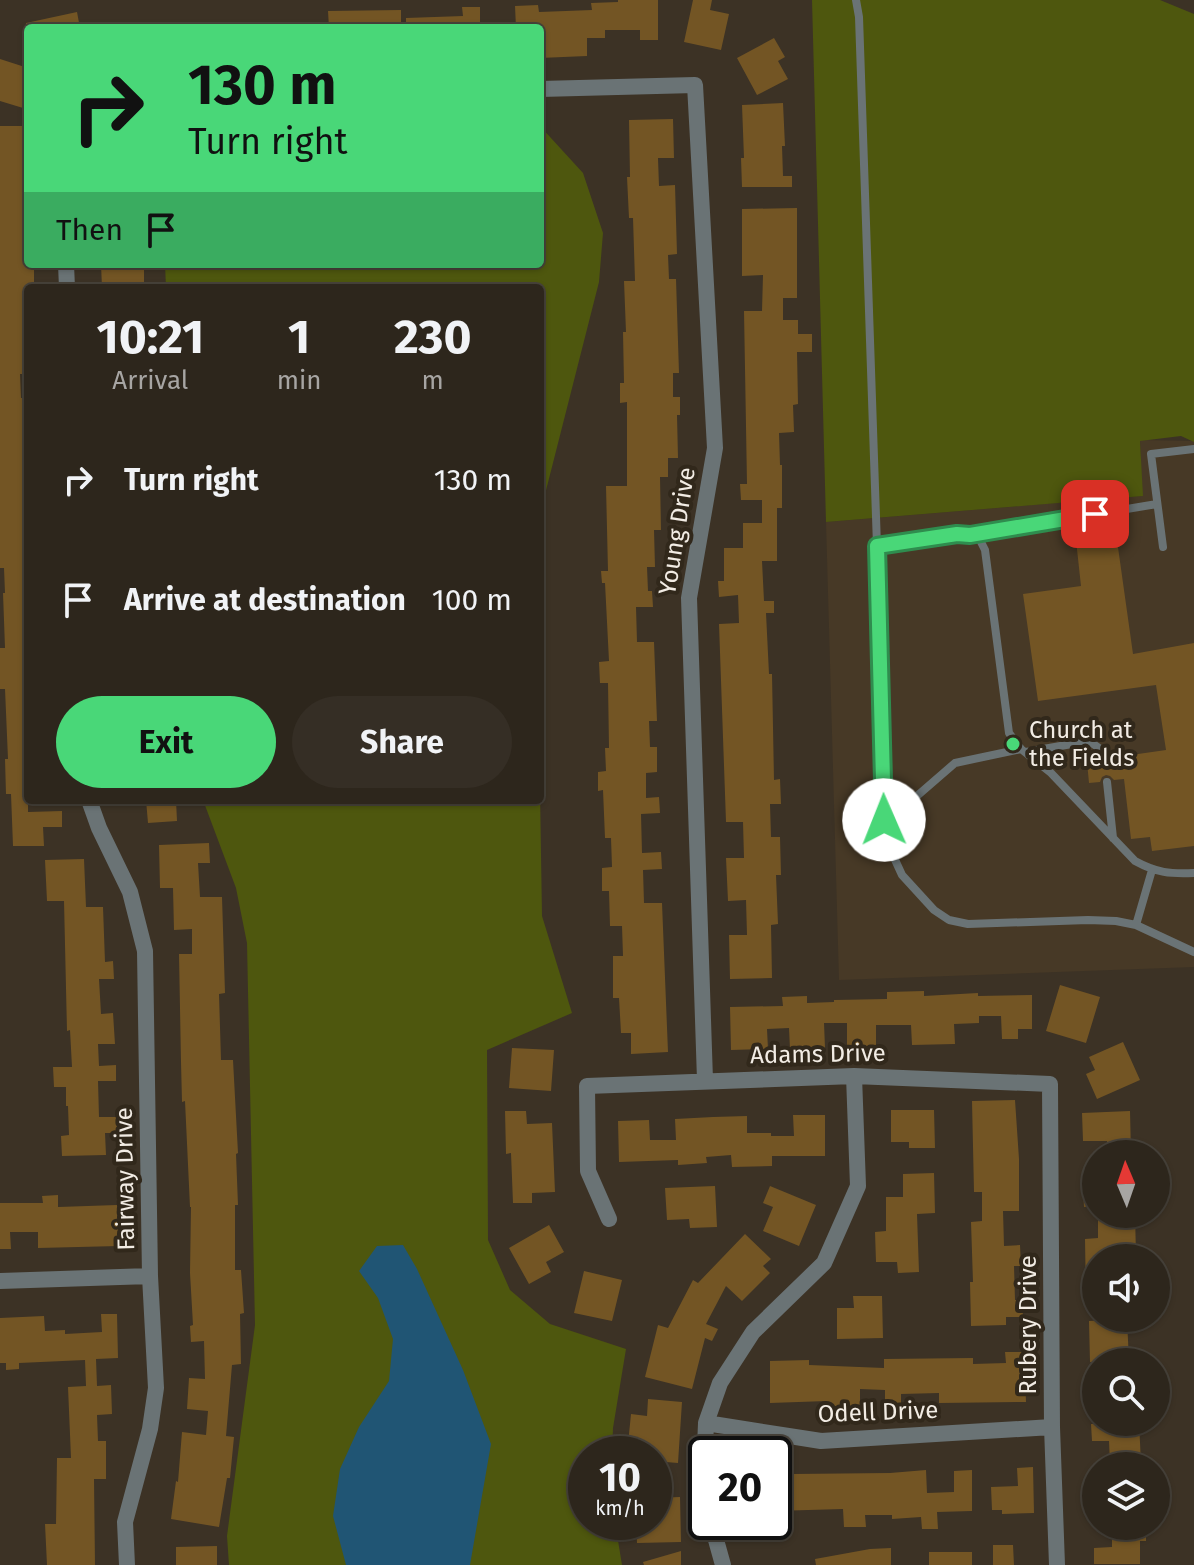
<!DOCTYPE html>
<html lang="en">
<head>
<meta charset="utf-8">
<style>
	:root { --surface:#2d261c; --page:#352e25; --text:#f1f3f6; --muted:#a7a5a3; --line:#48433b; --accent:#49d778 }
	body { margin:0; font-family:"Fira Sans",sans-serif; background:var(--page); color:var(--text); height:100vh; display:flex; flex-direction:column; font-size:30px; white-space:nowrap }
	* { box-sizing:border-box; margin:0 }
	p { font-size:26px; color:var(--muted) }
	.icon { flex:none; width:44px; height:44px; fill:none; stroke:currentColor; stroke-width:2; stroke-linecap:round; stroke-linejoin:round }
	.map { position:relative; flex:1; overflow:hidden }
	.panel { position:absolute; left:24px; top:284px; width:520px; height:520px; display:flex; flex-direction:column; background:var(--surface); border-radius:8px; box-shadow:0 2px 6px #0004,0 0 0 2px var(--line) }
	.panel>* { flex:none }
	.top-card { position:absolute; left:24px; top:24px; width:520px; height:244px; border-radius:8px; box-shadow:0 2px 6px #0004,0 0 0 2px var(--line); background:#49d778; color:#111; overflow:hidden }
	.needle { width:52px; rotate:358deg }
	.tools { position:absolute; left:1082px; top:1140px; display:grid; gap:16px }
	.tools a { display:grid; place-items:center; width:88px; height:88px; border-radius:50%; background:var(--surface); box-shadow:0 2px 6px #0004,0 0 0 2px var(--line); font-size:40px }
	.speed { position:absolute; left:568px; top:1436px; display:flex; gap:16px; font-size:40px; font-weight:700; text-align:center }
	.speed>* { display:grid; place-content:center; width:104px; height:104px; border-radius:50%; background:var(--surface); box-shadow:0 2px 6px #0004,0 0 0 2px var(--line); line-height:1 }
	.speed small { font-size:20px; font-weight:400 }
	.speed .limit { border:4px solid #111; border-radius:12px; background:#fff; color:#111 }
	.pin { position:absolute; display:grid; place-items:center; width:68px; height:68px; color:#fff; margin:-34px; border-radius:16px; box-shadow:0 4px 12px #0006 }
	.me { position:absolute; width:88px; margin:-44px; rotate:359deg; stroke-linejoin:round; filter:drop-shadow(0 0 6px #0008) }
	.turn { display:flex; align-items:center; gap:28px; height:168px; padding:0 32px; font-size:36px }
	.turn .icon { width:104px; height:104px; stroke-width:2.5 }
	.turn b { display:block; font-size:56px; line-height:68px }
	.then { display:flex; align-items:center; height:76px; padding:0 32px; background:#0003; gap:16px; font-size:30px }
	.eta { display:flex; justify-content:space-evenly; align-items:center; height:136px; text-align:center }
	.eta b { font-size:48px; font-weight:700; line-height:56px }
	.primary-button { display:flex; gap:16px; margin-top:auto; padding:16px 32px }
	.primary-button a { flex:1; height:92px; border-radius:48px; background:var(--accent); color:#111; font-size:32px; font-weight:700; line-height:92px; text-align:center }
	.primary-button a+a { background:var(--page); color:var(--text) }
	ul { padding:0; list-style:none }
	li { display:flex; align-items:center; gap:24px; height:120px; padding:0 32px }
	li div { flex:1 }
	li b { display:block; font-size:30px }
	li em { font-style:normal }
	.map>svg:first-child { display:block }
</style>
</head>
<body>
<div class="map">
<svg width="1194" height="1565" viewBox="0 0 1194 1565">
	<rect width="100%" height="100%" fill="#3c3225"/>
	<path fill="#473926" d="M1140 440 1194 441V967L839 980 826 522 1142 496Z"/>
	<path fill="#4e570e" d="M812 0H1160L1194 14V442L1181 436 1140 441 1143 496 826 522Z
		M540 126 583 173 603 233 599 282 540 514V288H166L165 264H540Z
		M540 791 542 916 572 1013 487 1050 488 1240 510 1290 550 1324 626 1349 613 1428 612 1454H586V1522H615L622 1565H229L227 1536 255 1325 247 943 236 888 203 800H540Z"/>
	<path fill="#205574" d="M403 1245 417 1269 463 1370 491 1444 470 1565H346L333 1516 340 1469 359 1427 389 1381 393 1339 378 1298 359 1271 377 1246Z"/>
	<path fill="#735524" d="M618 0H658V40H640V30H605V38H587V56L540 58V28H516L515 6 538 5 539 12 592 10 591 3 618 2Z
		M693 0H712L710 10 729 14 721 50 684 42Z
		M462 7H480V28H406V18L463 16Z
		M401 10V28H329L328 11Z
		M77 12 80 28H26V23Z
		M774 38 785 57 778 61 788 79 757 95 737 58Z
		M0 59 28 68V93L23 108 0 101Z
		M783 103 785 146H782L783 176H792V187H742L741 158H744L742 105Z
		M673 119 674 158H658L659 186 675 185 677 254 668 255 669 279H676L679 373H673V397H680V415H677L678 458H668V477H660L661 530H654L655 567H647L648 591H652L653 607H636L637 642H654L657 721H649L650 747H657V772L646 773V798L659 797 660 813 641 814 642 853 661 852 662 869 643 870 644 903H662L668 1052 631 1054V1033H621L619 998H613V956H623L622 926H610L609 891H602V868L612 867 611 838H605L603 790 598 791V772L606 771 605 748H609L608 683H600L599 662 609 661 605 583H602L601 571H608L606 486H627V402L620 403V383H624L623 332H626L624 281H635L633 218H629L627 177H630L629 120Z
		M0 126H28V264H34V288H28V349H24V374H20L21 398H28V624H25V631H24V656H28V812L62 811V827H43L44 846H13L11 794H6L5 759H8L5 689H0V648H5L3 593H5L4 568H0Z
		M797 208V298H783V320H798V334H812V352H797L798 404 793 405 794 432 779 433 780 465H782V508H777V561H762L764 601H774V613H766L769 674H772L774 780 780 779 781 804H770L771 837H780L781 875H776L778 924 771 925 772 978 730 979 729 935H747L746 900 728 901 726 858H744L743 822H726L719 624 739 623 738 595 719 597 718 581H724V548H743V523H762V500H741L740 484H747L744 311H762L763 275 742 276V209Z
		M101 264H144V288H102Z
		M1115 526 1133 654 1194 643V846L1152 851 1150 837 1131 839 1124 779 1114 780 1110 776 1106 775 1102 777 1100 782 1089 783 1087 762 1096 760 1100 767 1106 768 1110 765V758L1166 750 1156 685 1038 701 1023 594 1081 586 1075 531Z
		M146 800H176L177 821 148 823Z
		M209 843 210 863H198L200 897H222L225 993 219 994 221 1060H233L238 1153 236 1154 238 1205H235V1270H241L244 1313 240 1314 241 1364 232 1365 226 1436 234 1437 230 1478H227L219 1527 171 1519 176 1481 178 1482 182 1432 206 1435 208 1411 187 1409 189 1378 205 1379 204 1341 191 1342 190 1326 193 1325 190 1273 191 1207H190L185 1101 182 1102 181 1062 179 954H192V929L174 930 173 888H160L159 845Z
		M84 859 86 907H103L105 962 113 961 114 979H99L101 1014 113 1013 115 1044H98L99 1066 116 1065V1081H98L99 1117H117L118 1133H105L106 1155 62 1156 61 1136 69 1135 68 1106H66V1087H54L53 1067H72L70 1030 67 1031 64 901H47L45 860Z
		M1060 985 1100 997 1086 1043 1046 1031Z
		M924 991V996L978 993V996L1032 995V1029H1018V1039H1002L1001 1016H979V1023L954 1024 955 1044 912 1045 911 1025H876V1047L847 1048V1023H824L825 1048 790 1049 789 1028 767 1029 768 1049 731 1050 730 1007 783 1006 782 997 807 996V1003L834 1002V1000L887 999V992Z
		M1123 1042 1140 1080 1097 1099 1086 1074 1095 1070 1089 1057Z
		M512 1048 554 1050 551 1091 509 1088Z
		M1015 1100 1019 1159V1211H1003L1004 1246 1020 1245 1021 1266H1014L1015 1300H1022L1023 1317H1006V1325L971 1326 970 1282H973L971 1222 982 1221V1192H974L972 1101Z
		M891 1110H934L935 1148H909V1142H891Z
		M505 1111H526L527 1124 552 1123 555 1192 532 1193V1203H513L511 1153 506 1154Z
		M1130 1111 1131 1153 1108 1154 1107 1141H1083L1082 1113Z
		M793 1115H825V1156H772V1166L732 1167 731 1155 706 1157 707 1163 678 1165V1160L619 1162 618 1121 649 1120 650 1140H676L675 1119 713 1117 747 1116V1133H771V1136H794Z
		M934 1173 935 1213 917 1214 919 1272 898 1273 897 1262H876L875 1232 886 1231V1197H903V1174Z
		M715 1186 717 1227 690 1228 689 1219 667 1220 665 1188Z
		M770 1186 816 1205 799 1246 763 1231 773 1207 763 1203Z
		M1083 1189H1096V1206L1084 1207Z
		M58 1195V1207L117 1205 119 1246 38 1248V1232H10L11 1249H0V1203H43L42 1196Z
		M1135 1214 1136 1255 1096 1257V1301H1086L1085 1239 1098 1238V1215Z
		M549 1225 564 1252 546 1262 551 1272 529 1284 509 1248Z
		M745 1234 771 1259 763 1266 770 1273 742 1301 726 1286 706 1324 718 1329 712 1341 705 1338 692 1389 645 1377 658 1325 668 1328 693 1280 698 1283Z
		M584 1271 622 1280 612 1321 574 1313Z
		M853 1296H882L883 1338 837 1339V1308H854Z
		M101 1314H117L118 1358 96 1359 97 1386 111 1385 112 1414 97 1415 98 1441H106V1479H94L95 1565H47L45 1524H56L57 1458H71L68 1387 86 1386 85 1360 19 1363V1369L6 1370V1363H0V1318L44 1316 45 1331 65 1330V1334L102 1332Z
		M1127 1319 1129 1361 1090 1362 1089 1321Z
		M1005 1352H1024L1026 1402 939 1403V1393L901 1394V1406L885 1407V1390L860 1389V1407L827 1406V1401L770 1403V1361L809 1360V1365L884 1368V1359L973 1358V1364L1006 1363Z
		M648 1399 682 1402 678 1463 654 1461V1454H627L631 1414 647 1416Z
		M1139 1422 1141 1463 1110 1464 1109 1441H1092L1091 1424Z
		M1033 1467 1034 1513 1002 1514V1510H992L991 1487 1018 1486 1017 1468Z
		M926 1470 927 1493 954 1492V1471L972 1470V1511L937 1512 938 1529H922L921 1517 892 1519V1515H865L866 1527H844L843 1509 774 1511V1481H793V1474L890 1473Z
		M680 1497 681 1542 637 1543 636 1522H654V1498Z
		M1112 1530H1146V1541H1140V1564H1094V1548L1112 1547Z
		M993 1545H1013L1014 1565H993Z
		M217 1546V1565H176V1547Z
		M891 1548V1565H816L815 1559 870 1549Z
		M681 1551V1565H644L643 1562Z
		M929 1552H972V1565H929Z"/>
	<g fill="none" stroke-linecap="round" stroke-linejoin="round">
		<path stroke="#6a7375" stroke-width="8" d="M856 0 859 17 877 546
			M970 535 1157 504
			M1163 547 1151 454 1194 449
			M1026 752 1089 741 1099 748 1104 761
			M1107 782 1113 838
			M884 820 910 802 955 763 1021 749
			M1194 873C1170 874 1157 873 1135 861L1051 773 1021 749 1009 733 985 550 980 540 970 535 957 534 877 546 884 820 891 851 902 875 934 910 949 920 968 924 1088 920 1116 921 1136 925 1194 952
			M1136 925 1152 870"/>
		<path stroke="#6a7375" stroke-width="16" d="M540 89 695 85 715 448 689 598 705 1080
			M66 264 67 288
			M89 800 99 828 130 892 145 951 150 1276 156 1388 150 1429 125 1522 127 1565
			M609 1219 588 1171 587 1086 854 1076 1050 1084 1052 1427 1057 1565
			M0 1281 150 1276
			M706 1423 821 1441 1052 1427
			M706 1505 703 1494 706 1423 720 1383 753 1332 824 1263 858 1186 854 1076
			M711 1522 723 1565"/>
	</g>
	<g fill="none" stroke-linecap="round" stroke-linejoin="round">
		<g stroke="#2f8c4e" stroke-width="20">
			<path id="route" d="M884 820 877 546 957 534 970 535 1095 514"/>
		</g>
		<use href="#route" stroke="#49d778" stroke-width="14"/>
	</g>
	<circle fill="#49d778" stroke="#31281b" stroke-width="3" cx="1013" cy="744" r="8"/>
	<g text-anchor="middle" stroke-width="8" stroke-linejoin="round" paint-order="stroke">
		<g font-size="24" fill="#f2ece4" stroke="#31281b">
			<text transform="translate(677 531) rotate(-81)" y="8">Young Drive</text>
			<text transform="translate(818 1054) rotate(-1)" y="8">Adams Drive</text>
			<text transform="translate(125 1179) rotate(-91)" y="8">Fairway Drive</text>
			<text transform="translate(1028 1325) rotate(-90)" y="8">Rubery Drive</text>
			<text transform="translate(878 1412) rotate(-2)" y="8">Odell Drive</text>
		</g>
		<g font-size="24" fill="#f2ece4" stroke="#31281b" text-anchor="start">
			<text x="1029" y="738">Church at<tspan x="1029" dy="28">the Fields</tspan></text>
		</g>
	</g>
</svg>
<div class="tools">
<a><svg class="needle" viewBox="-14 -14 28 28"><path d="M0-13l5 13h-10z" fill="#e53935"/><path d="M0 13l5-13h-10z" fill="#a7a5a3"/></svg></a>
<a><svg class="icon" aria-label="sound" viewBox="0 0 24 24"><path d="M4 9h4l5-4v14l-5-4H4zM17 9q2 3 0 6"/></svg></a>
<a><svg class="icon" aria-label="search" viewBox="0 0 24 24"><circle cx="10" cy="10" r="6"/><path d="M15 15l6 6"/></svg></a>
<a><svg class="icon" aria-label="layers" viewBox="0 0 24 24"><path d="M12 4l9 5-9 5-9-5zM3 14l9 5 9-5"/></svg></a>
</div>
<div class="speed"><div>10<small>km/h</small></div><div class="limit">20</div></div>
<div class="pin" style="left:1095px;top:514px;background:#d93025"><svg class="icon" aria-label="arrive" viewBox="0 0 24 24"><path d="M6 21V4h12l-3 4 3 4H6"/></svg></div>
<svg class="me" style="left:884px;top:820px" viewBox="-20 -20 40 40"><circle r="19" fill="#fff"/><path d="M0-13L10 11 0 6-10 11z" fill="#49d778"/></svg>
<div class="top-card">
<div class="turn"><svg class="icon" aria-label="right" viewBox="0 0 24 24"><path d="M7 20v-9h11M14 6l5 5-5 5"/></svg><div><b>130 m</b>Turn right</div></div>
<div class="then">Then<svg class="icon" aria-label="arrive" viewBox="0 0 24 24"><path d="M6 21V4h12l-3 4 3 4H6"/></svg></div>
</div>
<section class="panel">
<div class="eta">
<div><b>10:21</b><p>Arrival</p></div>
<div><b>1</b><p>min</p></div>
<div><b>230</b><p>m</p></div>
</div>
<ul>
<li><svg class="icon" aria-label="right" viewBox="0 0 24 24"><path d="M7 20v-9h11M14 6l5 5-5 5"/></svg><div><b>Turn right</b></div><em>130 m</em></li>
<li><svg class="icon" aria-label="arrive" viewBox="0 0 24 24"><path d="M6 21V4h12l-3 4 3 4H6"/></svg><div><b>Arrive at destination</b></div><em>100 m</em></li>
</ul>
<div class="primary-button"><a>Exit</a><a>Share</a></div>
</section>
</div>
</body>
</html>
